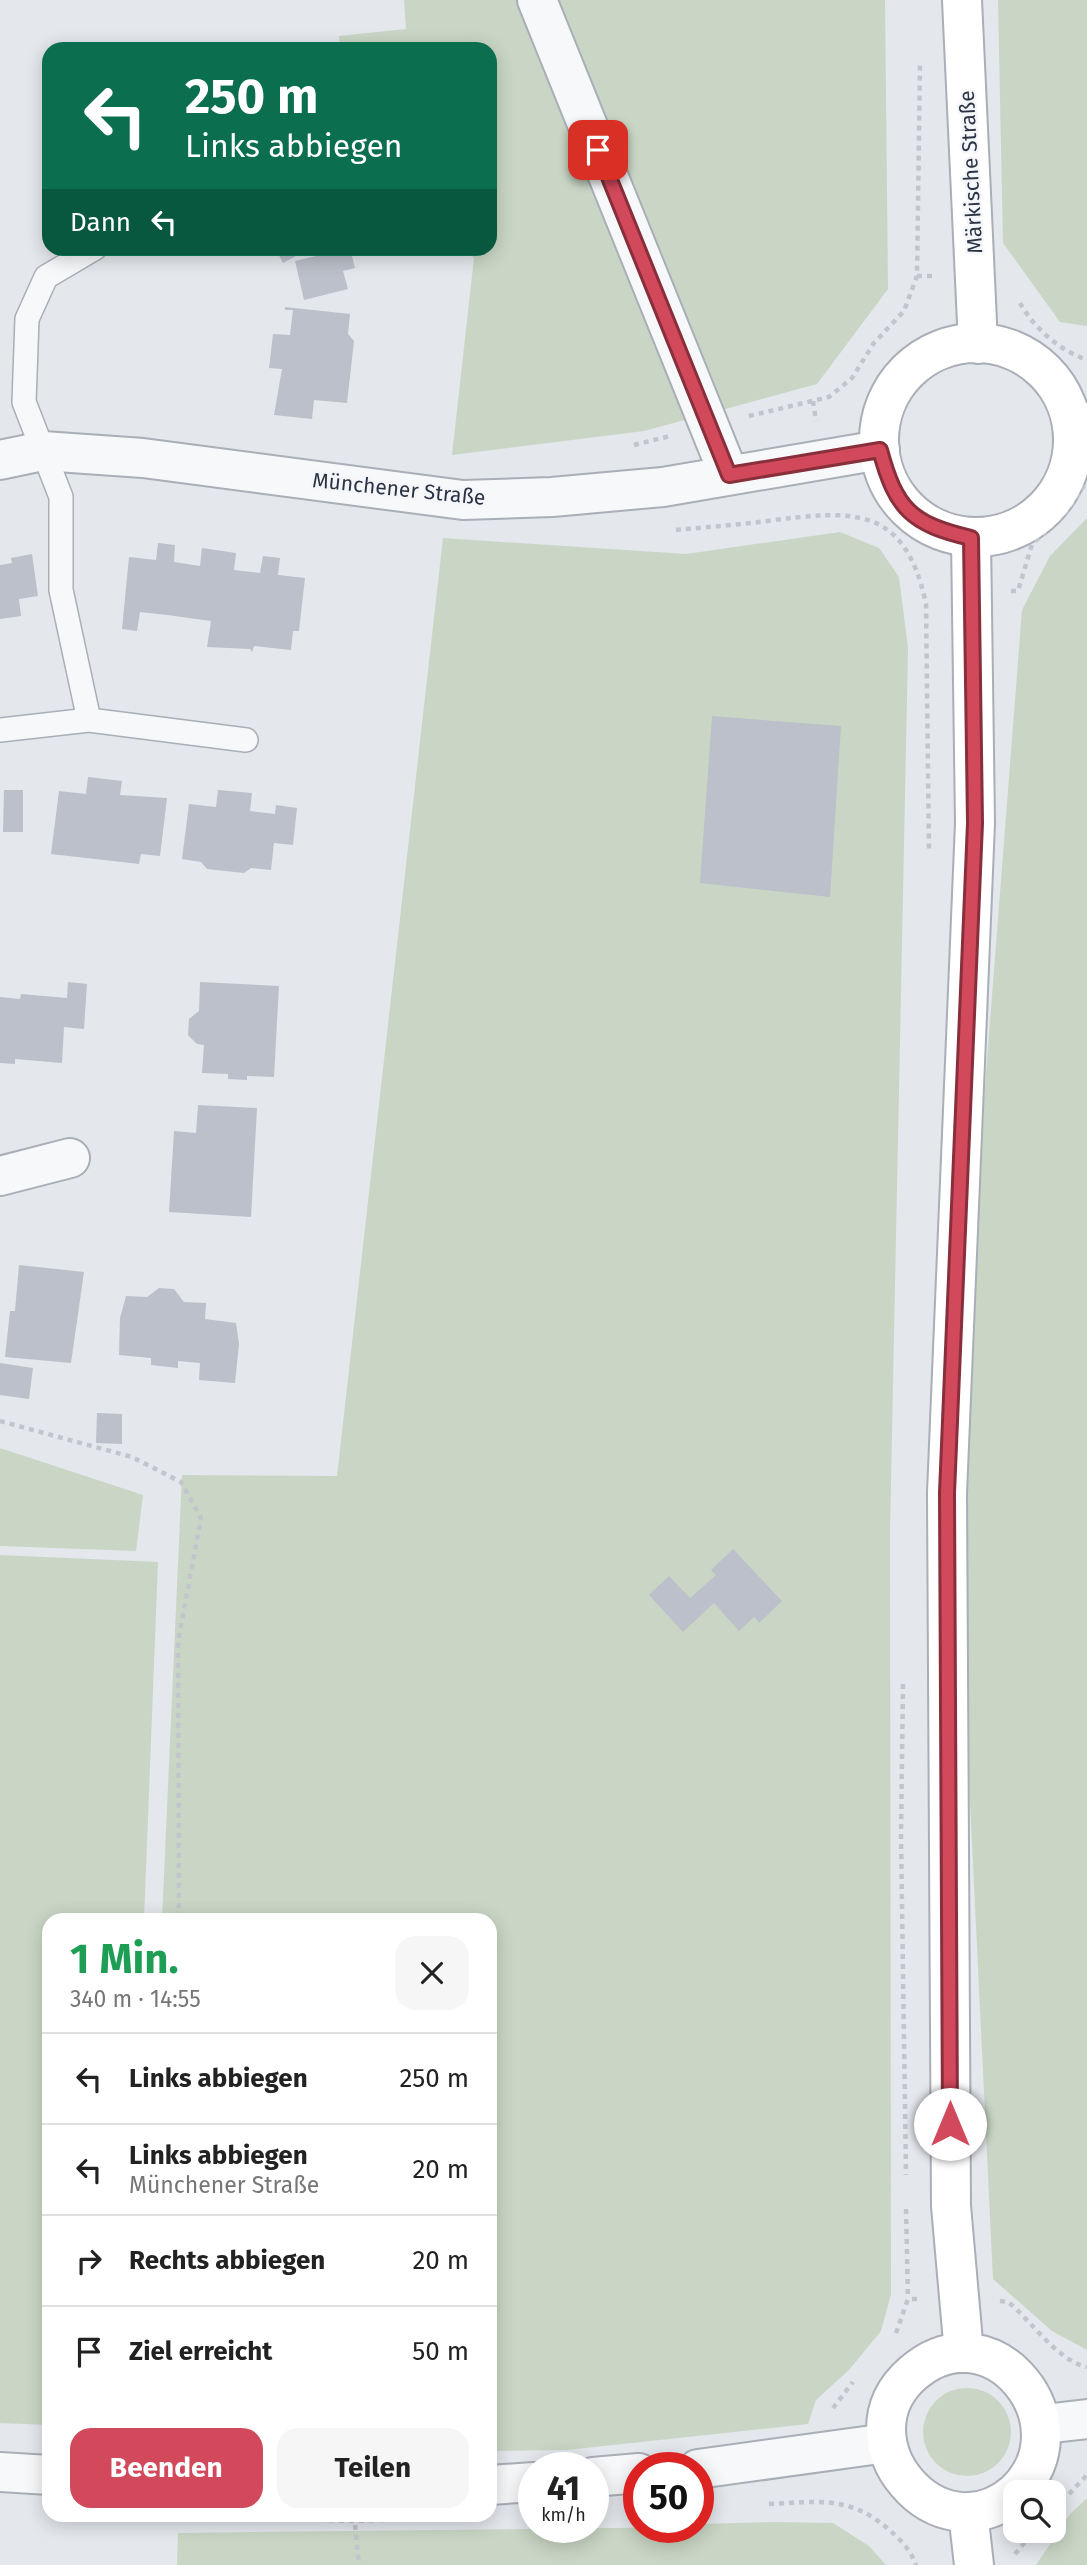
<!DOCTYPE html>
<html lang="de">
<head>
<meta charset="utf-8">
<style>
	:root { --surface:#fff; --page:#f6f6f6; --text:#222; --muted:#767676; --line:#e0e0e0; --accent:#d1495b }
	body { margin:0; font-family:"Fira Sans",sans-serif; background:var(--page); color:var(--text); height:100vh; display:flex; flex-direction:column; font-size:26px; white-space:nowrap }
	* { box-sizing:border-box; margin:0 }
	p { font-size:23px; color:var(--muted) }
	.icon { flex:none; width:38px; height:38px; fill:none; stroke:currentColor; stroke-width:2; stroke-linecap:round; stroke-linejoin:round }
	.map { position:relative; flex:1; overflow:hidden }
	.details { position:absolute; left:42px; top:1913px; width:455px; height:609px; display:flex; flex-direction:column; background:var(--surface); border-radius:21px; box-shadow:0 4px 18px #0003 }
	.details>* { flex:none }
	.hud { position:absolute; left:42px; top:42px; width:455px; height:214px; border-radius:21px; box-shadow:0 4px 18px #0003; background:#0b6e4f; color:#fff; overflow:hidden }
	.buttons { position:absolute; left:1003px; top:2480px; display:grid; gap:14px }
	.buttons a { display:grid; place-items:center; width:63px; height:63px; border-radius:14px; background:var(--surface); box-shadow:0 4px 18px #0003; font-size:35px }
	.speed { position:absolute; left:518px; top:2452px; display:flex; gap:14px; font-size:35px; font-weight:700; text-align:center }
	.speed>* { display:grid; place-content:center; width:91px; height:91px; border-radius:50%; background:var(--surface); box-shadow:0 4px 18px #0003; line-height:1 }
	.speed small { font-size:18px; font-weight:400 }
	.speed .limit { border:10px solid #d22; background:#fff; color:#111 }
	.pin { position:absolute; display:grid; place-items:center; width:60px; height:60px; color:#fff; margin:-30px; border-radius:14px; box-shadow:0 4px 10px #0006 }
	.me { position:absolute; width:77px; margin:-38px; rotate:0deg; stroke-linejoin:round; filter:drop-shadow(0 0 5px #0008) }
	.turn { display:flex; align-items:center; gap:24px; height:147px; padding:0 28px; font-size:32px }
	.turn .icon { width:91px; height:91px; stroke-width:2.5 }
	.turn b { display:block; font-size:49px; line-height:60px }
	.then { display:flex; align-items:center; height:66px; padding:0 28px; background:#0003; gap:14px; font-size:26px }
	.round { display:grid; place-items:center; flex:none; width:74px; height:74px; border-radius:21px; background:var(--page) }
	.headline { display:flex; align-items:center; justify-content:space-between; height:119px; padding:0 28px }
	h1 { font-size:42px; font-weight:700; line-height:52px; color:#1e9e55 }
	.cta { display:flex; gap:14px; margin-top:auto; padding:14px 28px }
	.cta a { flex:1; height:80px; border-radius:21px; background:var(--accent); color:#fff; font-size:28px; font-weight:700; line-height:80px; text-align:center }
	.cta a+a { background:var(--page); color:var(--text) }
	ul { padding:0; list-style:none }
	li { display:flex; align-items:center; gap:21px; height:91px; padding:0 28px; border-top:2px solid var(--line) }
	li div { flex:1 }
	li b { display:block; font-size:26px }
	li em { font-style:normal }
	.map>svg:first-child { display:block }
</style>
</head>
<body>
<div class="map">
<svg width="1087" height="2565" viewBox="0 0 1087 2565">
	<rect width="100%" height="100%" fill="#e4e7ec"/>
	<path fill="#c9d6c5" d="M404 0H885L888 289 817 384 644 431 452 455 474 258 465 249 490 248V49H340L339 36 406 29Z
		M998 0H1087V326L1060 322 1003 243Z
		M1087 518V2350L1052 2331 993 2279 962 1636 973 1241 1022 610 1050 556Z
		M840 532 879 548 899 577 908 648 890 1532 891 2294 881 2331 849 2370 816 2400 808 2424 567 2450 490 2451V1920H162L182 1475 337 1476 443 538 686 554Z
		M0 1448 143 1495 136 1551 0 1546Z
		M0 1555 158 1562 144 1920H49V2425L0 2423Z
		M923 2432a44 44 0 1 1 88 0a44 44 0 1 1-88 0Z
		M1087 2498V2565H1036L1070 2514Z
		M776 2522 833 2523 869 2546 886 2565H177L178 2533 698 2527V2524Z"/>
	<path fill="#bbc0ca" d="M275 248H311L283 263Z
		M350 248 355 268 343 271 348 289 304 300 295 261Z
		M285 307 350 314 348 334 354 341 347 403 314 400 312 419 274 415 282 369 269 368 273 334 290 335 293 310H285Z
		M158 543 175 545 174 562 200 566 202 548 236 553 234 570 260 573 263 556 280 558 278 575 305 578 299 631H293L291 650 254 646 252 652 250 649 207 647 211 621 167 615 140 612 137 631 122 629 129 557 156 560Z
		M32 554 38 596 19 599 21 616 0 619V565L12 563 11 558Z
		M712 716 841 726 830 897 700 883Z
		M88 777 122 781 120 795 167 798 160 856 141 854 139 864 51 854 59 791 86 794Z
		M4 790H23V832H3Z
		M218 790 252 793 250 811 275 814 276 805 297 808 293 845 274 843 271 870 251 868 244 873 207 869 201 862 182 859 189 804 216 807Z
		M68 982 87 984 84 1029 64 1027 62 1063 15 1059V1064L0 1063V997L20 999 21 994 67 998Z
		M200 982 279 986 274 1077 247 1076V1080L228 1079V1074L202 1073 204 1045 197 1044 188 1035 189 1019 199 1011Z
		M198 1105 257 1108 251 1217 169 1212 174 1131 196 1133Z
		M19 1265 84 1272 71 1363 5 1357 10 1311H15Z
		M159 1288 174 1289 184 1302 206 1303 205 1319 236 1323 239 1344 235 1383 199 1380 200 1363 178 1361V1368L151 1365V1358L119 1355 120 1318 126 1296 147 1297Z
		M0 1363 33 1368 29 1399 0 1395Z
		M97 1413 122 1414V1444L96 1443Z
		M733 1549 782 1601 759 1623 754 1617 739 1631 714 1603 683 1632 649 1595 669 1576 690 1598 716 1575 711 1570Z"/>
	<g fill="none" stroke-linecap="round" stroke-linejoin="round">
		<g stroke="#a9aeb7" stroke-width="26">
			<path id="service" d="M89 720 61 590V497L24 402 27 319 46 277 95 248
				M0 730 89 720 246 740"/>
		</g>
		<g stroke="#a9aeb7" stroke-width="42">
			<path id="minor" d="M537 0 729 475
				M1073 426 1087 422
				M0 460 43 451 143 458 463 500 552 497 663 487 880 450
				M0 1176 70 1158
				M1044 2424 1087 2419
				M698 2469 887 2443
				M0 2472 49 2475
				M593 2477 639 2473
				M490 2485 534 2482"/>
		</g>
		<g stroke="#a9aeb7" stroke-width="42">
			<path id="secondary" d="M962 0 978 344
				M879 440a97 97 0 1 1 194 0a97 97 0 1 1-194 0Z
				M964 2353 951 2206 947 1493 975 823 971 538
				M1015 2493C938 2559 837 2439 913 2373 992 2305 1087 2424 1016 2492
				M968 2512 974 2565"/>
		</g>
		<path stroke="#c2c5cb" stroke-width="4.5" stroke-dasharray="5 5" stroke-linecap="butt" d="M917 276H933
			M1020 303C1034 328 1059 350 1087 360
			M813 401 816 421
			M749 416 829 397 852 378 874 343 904 311 917 276 920 64
			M634 445 670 436
			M676 530C706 527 737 525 767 521 852 510 905 504 926 604L929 853
			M1011 591H1018L1032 544 1066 512 1087 481
			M0 1421 132 1457 181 1482 201 1518 178 1642 179 1920
			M903 1684 901 1836 906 2175
			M906 2209 908 2299
			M1000 2301 1008 2302C1032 2321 1056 2360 1087 2367
			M896 2333 908 2299H918
			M833 2408 853 2382
			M1069 2494 1087 2475
			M769 2504C815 2502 848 2495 886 2527 899 2538 911 2550 916 2565
			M179 2515 354 2521 462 2517
			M354 2515 359 2565
			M60 2516 105 2515
			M1015 2554 1032 2534"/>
		<use href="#service" stroke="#f7f8fa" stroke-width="23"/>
		<use href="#minor" stroke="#f7f8fa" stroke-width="38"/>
		<use href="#secondary" stroke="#fff" stroke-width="38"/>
	</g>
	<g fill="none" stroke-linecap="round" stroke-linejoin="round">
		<g stroke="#882f3b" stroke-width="18">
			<path id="route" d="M598 150 729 475 880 450C896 509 911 524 971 538L975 823 947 1493 950 2124"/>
		</g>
		<use href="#route" stroke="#d1495b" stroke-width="12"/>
	</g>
	<g text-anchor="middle" stroke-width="5" stroke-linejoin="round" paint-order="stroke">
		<g font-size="21" fill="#2b3445" stroke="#f4f6f9">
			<text transform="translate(971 172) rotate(-93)" y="7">Märkische Straße</text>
			<text transform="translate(399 489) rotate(6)" y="7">Münchener Straße</text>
		</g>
	</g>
</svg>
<div class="buttons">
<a><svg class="icon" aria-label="search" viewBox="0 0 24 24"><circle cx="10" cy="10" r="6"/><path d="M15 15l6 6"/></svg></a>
</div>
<div class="speed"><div>41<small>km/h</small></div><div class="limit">50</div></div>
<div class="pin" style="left:598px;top:150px;background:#d93025"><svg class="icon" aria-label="arrive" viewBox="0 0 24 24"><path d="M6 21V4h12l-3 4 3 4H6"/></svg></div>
<svg class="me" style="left:950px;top:2124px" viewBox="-20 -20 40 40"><circle r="19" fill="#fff"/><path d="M0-13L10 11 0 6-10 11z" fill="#d1495b"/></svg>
<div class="hud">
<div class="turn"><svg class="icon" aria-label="left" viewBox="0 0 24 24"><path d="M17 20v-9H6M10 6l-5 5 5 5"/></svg><div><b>250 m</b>Links abbiegen</div></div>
<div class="then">Dann<svg class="icon" aria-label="left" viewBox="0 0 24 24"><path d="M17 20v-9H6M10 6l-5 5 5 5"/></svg></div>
</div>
<section class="details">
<div class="headline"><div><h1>1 Min.</h1><p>340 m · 14:55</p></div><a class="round"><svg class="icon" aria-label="close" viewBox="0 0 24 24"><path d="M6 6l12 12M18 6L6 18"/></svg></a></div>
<ul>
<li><svg class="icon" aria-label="left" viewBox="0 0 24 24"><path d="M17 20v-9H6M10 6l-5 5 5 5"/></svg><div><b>Links abbiegen</b></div><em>250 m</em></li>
<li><svg class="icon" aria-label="left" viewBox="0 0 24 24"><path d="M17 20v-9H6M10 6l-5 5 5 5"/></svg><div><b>Links abbiegen</b><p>Münchener Straße</p></div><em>20 m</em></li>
<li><svg class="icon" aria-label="right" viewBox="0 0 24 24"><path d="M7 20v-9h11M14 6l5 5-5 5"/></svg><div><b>Rechts abbiegen</b></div><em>20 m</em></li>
<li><svg class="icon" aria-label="arrive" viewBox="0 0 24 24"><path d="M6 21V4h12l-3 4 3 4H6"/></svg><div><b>Ziel erreicht</b></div><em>50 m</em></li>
</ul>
<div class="cta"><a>Beenden</a><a>Teilen</a></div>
</section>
</div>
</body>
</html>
